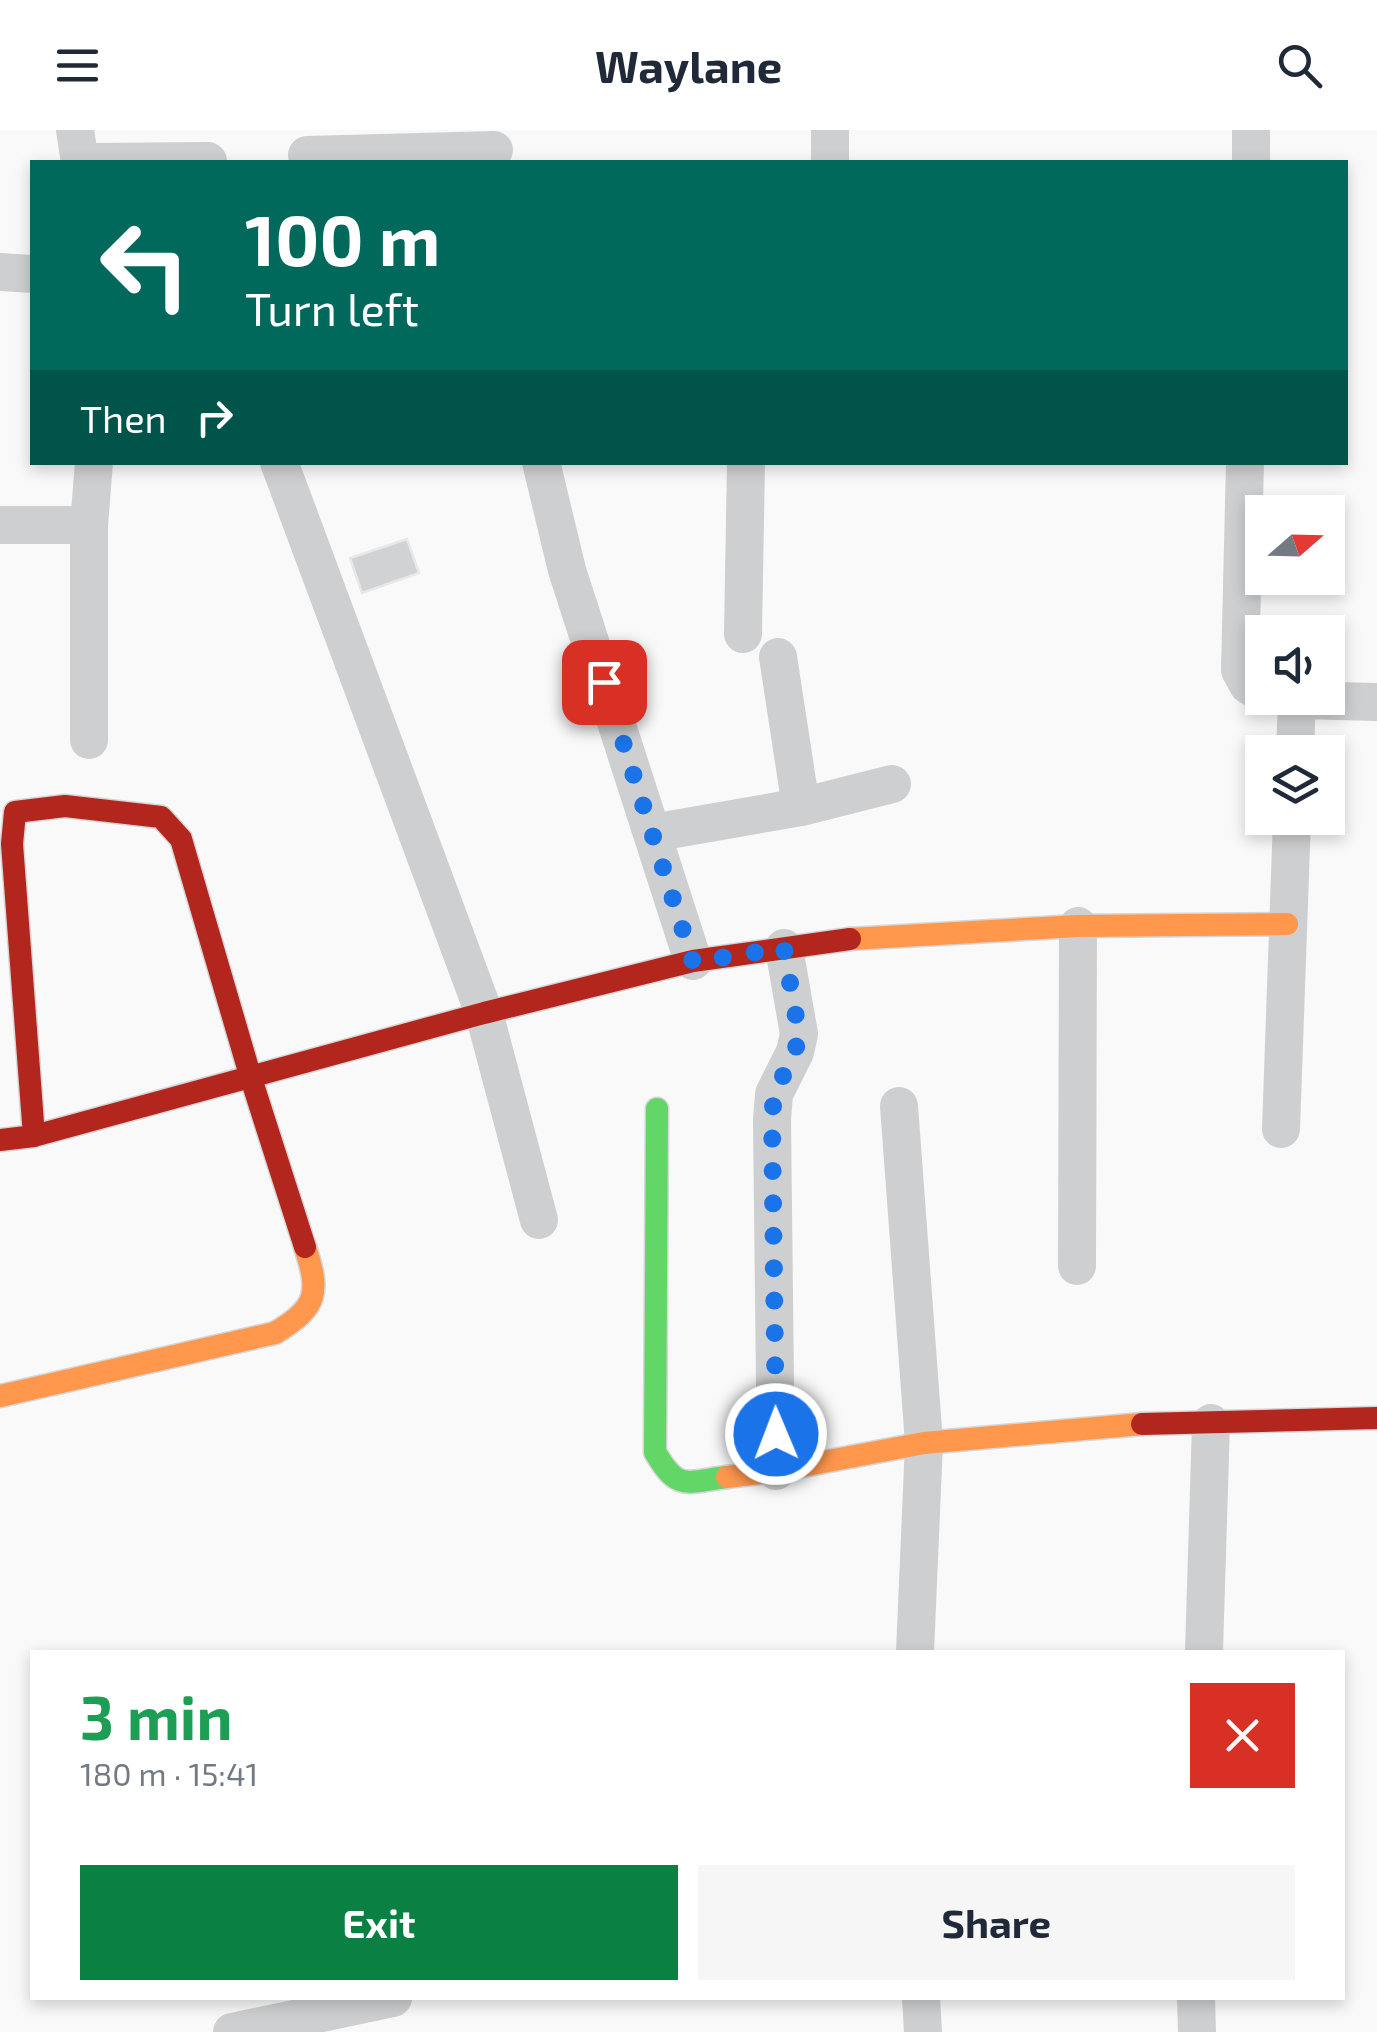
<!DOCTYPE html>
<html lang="en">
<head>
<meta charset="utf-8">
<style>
	:root { --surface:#fff; --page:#f6f6f7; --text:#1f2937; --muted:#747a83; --accent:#0b8043 }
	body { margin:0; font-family:"Exo 2",sans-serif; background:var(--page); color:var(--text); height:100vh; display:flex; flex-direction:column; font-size:38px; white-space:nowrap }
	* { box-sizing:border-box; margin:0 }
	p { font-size:32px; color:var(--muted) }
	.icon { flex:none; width:55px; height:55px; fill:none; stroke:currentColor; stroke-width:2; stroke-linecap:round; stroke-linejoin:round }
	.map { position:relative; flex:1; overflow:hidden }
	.details { position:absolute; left:30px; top:1520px; width:1315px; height:350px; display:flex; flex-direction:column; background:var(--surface); border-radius:0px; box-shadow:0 5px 15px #0003 }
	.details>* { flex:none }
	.guide { position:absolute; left:30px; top:30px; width:1318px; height:305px; border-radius:0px; box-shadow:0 5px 15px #0003; background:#00695c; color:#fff; overflow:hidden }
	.needle { width:65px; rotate:70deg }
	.tools { position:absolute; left:1245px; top:365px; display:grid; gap:20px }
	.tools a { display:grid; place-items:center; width:100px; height:100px; border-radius:0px; background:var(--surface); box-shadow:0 5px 15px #0003; font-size:50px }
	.pin { position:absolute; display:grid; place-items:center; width:85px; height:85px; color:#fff; margin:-42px; border-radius:20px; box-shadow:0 5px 15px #0006 }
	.me { position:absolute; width:110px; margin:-55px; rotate:359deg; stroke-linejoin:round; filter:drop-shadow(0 0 8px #0008) }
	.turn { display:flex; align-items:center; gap:35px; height:210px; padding:0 50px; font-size:45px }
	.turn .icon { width:130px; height:130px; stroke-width:2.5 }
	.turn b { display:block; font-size:70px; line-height:85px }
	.then { display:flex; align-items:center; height:95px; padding:0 50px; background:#0003; gap:20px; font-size:38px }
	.round { display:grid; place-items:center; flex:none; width:105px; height:105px; border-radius:0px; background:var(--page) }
	.overview { display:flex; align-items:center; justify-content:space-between; height:170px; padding:0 50px }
	h1 { font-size:60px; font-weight:700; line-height:75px; color:#1e9e55 }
	.primary-button { display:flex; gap:20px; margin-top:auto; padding:20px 50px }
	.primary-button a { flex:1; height:115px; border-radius:0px; background:var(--accent); color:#fff; font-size:40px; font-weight:700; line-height:115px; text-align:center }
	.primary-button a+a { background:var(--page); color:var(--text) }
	header { display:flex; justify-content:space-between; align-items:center; height:130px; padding:0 50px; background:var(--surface); font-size:45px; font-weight:700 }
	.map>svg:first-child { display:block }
</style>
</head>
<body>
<header><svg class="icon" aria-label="menu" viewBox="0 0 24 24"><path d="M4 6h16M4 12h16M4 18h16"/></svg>Waylane<svg class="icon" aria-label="search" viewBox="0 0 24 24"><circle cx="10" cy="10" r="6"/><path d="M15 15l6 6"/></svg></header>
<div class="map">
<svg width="1377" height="1902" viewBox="0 0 1377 1902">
	<rect width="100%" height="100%" fill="#f9f9f9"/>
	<path fill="#d0d2d3" stroke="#e8e8e8" stroke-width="2.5" d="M407 409 419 443 362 463 350 428Z"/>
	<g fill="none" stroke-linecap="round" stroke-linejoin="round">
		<g stroke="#d5d6d7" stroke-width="25">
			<path id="fast" d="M657 979 655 1322C678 1362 686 1352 727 1347"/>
		</g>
		<g stroke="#d5d6d7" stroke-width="25">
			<path id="slow" d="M850 809 1078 796 1287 794
				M0 1266 275 1203C318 1177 320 1163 305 1117
				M727 1347 776 1341 924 1313 1142 1294"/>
		</g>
		<g stroke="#d5d6d7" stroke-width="25">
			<path id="jam" d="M34 1006 12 714 15 682 65 676 161 687 181 709 250 945 305 1117
				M0 1010 34 1006 484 883 693 831 850 809
				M1142 1294 1377 1288"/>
		</g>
		<path stroke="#cecfd0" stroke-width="38" d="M75 0 80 32
			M307 25 494 20
			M92 32 208 31
			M830 32V0
			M1251 32V0
			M0 142 32 144
			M279 332 484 883 539 1090
			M541 332 567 440 693 831
			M1245 332 1240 540 1248 555 1262 563
			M0 395H89
			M743 504 746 332
			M778 527 801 677
			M89 610V395L94 332
			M1295 622 1297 570 1377 572
			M652 703 801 677 892 654
			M899 976 924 1313 915 1522
			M1281 999 1292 688
			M1077 1136 1078 796
			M776 1341 772 989 774 964 795 922 799 904 784 818
			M1204 1522 1211 1293
			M921 1868 923 1902
			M1196 1868 1197 1902
			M232 1902 393 1868"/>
		<use href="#fast" stroke="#63d668" stroke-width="22"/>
		<use href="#slow" stroke="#ff974d" stroke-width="22"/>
		<use href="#jam" stroke="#b3261e" stroke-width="22"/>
	</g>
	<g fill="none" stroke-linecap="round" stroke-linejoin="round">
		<path stroke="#1a73e8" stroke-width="18" stroke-dasharray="0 32.4" d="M604 552 693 832 784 818 799 904 795 922 774 964 772 989 776 1304"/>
	</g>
</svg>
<div class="tools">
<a><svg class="needle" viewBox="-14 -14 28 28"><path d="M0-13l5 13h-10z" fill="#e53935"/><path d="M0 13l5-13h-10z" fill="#747a83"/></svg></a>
<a><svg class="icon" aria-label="sound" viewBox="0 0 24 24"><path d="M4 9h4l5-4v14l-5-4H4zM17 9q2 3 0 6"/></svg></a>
<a><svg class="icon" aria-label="layers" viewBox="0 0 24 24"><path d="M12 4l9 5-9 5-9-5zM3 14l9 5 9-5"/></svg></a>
</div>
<div class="pin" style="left:604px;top:552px;background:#d93025"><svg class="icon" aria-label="arrive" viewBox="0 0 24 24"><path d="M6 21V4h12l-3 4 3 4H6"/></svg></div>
<svg class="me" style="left:776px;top:1304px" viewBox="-20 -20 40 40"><circle r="17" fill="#1a73e8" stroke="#fff" stroke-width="3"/><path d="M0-11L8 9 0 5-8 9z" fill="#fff"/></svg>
<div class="guide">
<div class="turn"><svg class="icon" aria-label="left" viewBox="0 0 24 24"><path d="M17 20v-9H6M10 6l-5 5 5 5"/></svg><div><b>100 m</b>Turn left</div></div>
<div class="then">Then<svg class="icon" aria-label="right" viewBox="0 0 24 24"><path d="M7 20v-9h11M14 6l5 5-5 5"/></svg></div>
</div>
<section class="details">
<div class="overview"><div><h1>3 min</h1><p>180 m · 15:41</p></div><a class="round" style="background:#d93025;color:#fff"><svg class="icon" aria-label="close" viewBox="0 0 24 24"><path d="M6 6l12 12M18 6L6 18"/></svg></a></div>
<div class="primary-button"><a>Exit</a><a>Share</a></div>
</section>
</div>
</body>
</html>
